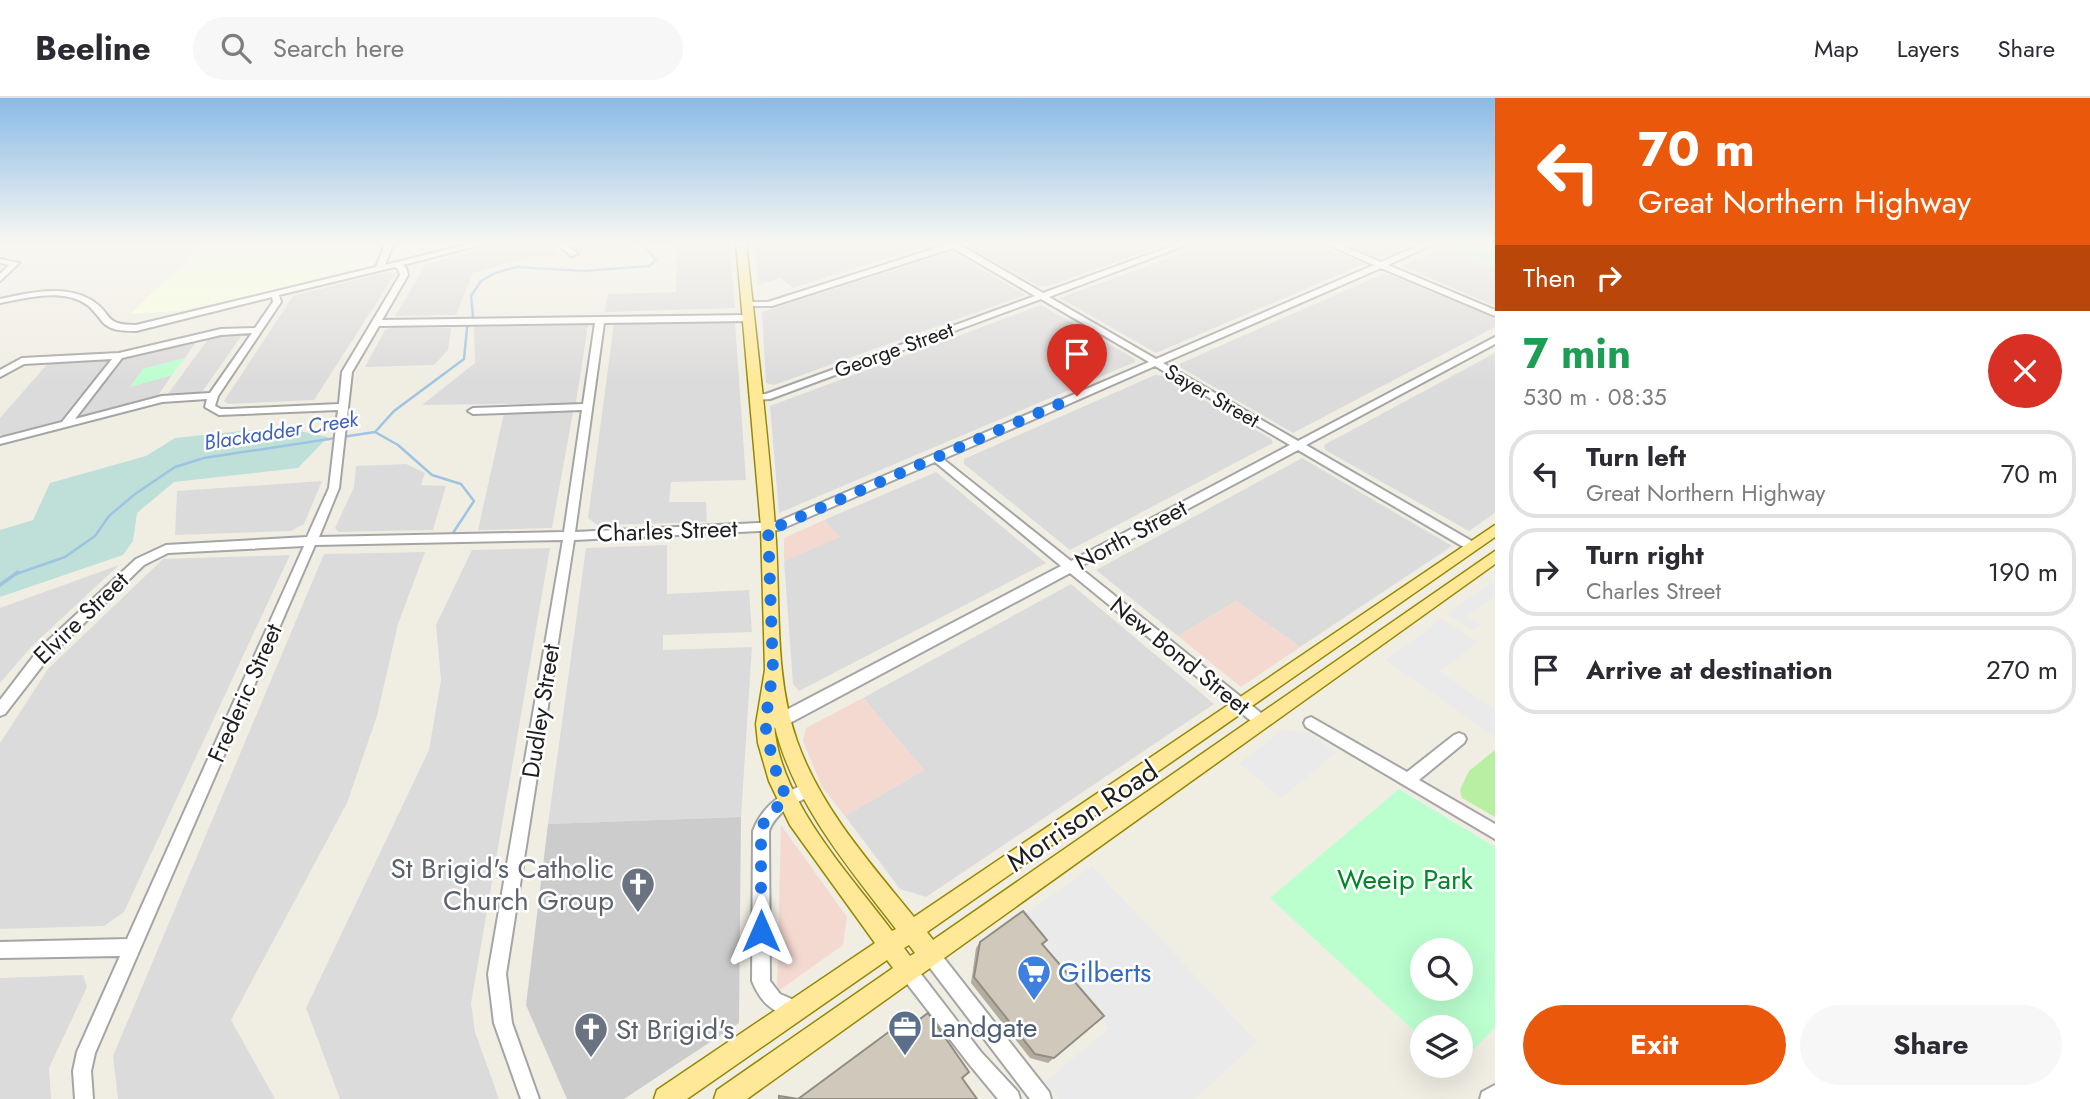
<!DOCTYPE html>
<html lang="en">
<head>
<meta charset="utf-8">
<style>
	:root { --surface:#fff; --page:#f7f7f7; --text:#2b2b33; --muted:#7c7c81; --line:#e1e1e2; --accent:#ea580c }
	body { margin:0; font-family:Jost,sans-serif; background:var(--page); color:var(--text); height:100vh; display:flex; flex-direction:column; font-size:26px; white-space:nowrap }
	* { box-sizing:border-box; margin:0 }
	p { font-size:23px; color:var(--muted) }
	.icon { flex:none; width:38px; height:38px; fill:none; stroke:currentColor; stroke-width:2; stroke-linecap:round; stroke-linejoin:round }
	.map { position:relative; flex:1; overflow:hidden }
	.sheet { display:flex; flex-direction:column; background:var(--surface); width:595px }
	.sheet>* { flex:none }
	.top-card { background:#ea580c; color:#fff; overflow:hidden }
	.tools { position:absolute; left:1410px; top:840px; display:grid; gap:14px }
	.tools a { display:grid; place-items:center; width:63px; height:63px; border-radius:50%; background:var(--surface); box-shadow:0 7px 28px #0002; font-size:35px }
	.pin { position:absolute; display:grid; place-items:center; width:60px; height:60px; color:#fff; margin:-72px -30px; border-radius:50% 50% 50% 0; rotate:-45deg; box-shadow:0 0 7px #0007 }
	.pin .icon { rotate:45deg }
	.me { position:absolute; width:77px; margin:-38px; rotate:0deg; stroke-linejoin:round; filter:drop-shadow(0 0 5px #0008) }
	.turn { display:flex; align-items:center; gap:24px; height:147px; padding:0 28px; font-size:32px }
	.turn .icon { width:91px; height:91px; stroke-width:2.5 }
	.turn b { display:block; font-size:49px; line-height:60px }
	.then { display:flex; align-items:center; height:66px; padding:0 28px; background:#0003; gap:14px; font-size:26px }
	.round { display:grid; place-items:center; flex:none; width:74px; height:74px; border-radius:37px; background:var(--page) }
	.summary { display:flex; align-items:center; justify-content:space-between; height:119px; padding:0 28px }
	h1 { font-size:42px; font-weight:700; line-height:52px; color:#1e9e55 }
	.action { display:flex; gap:14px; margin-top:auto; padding:14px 28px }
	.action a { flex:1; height:80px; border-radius:42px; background:var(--accent); color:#fff; font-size:28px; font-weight:700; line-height:80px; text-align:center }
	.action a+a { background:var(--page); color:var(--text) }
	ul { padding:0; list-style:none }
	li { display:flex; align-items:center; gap:21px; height:88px; margin:0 14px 10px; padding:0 14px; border:4px solid var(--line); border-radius:28px }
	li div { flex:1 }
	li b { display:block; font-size:26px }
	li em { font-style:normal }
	header { display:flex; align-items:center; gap:42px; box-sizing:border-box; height:98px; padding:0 35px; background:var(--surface); border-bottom:2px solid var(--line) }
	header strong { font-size:33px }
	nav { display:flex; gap:38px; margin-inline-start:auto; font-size:24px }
	.search { width:490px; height:63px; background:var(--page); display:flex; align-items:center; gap:18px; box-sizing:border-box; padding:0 24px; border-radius:38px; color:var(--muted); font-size:26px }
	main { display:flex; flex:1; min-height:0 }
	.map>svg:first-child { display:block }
</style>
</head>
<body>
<header>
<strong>Beeline</strong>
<div class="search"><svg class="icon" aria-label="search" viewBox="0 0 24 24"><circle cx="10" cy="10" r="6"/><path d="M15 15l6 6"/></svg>Search here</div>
<nav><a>Map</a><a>Layers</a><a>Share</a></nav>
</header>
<main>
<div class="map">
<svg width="1495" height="1001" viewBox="0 0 1495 1001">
	<rect width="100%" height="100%" fill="#f0eee3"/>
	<path fill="#dcdbdb" d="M508 144H544L559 158H533L473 175 456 217 395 218 426 166Z
		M570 144H622L629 149 583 156Z
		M677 144H729L735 210 605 214 608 196 676 194Z
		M777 144H939L793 190 780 180 758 187 755 150Z
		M980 144H1172L1046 189 1038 188 971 150V147Z
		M1212 144H1314L1364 166 1156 255 1060 200Z
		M1339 144H1416L1379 160Z
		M1443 150 1495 171V208L1402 168Z
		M947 155H954L1025 197 774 287 766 285 762 214Z
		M388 174 395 176 314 302 228 306 224 303 293 198Z
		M1383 176 1390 177 1495 220V229L1293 335 1180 269 1179 266Z
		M1041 207 1135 261V264L779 415 770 308Z
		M735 223 746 382 671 384 669 404H706L707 424 597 427 588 420 614 226Z
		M588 227 576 305 422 307 475 265 474 229Z
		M390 230H451L448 252 434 267 365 269 385 232Z
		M218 237H242L200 297H167L209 240Z
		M194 243 196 244 185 260 144 271 131 288 172 277 157 299 83 318 78 316 122 262Z
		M1495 255V415L1469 433 1325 352 1324 347Z
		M107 260 109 264 61 323 13 338 0 337V320L50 263Z
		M1155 277 1163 278 1271 341 1273 345 1070 452 964 366V361Z
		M573 314 552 430 478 432 504 315Z
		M1302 360 1452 448 1300 549 1236 503 1178 538 1096 472Z
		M406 366 425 375 421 387 446 388 433 432 338 434 335 430 354 389 356 368Z
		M936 374 1046 465 799 593 793 586 784 463 839 439 824 422Z
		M322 383 304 426 291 433 175 437 177 393Z
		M667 447V496L749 492 752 534 663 537V552L752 549 741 719 548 726 586 450Z
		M550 450 471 905 475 934 499 1001H340L306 910 429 652 441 582 436 527 472 452Z
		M425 454 398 526 377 618 347 705 231 922 275 1001H118L113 958 324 456Z
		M290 457 124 814 104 828 0 831V645L48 571 163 461Z
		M119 467 31 549 0 585V510Z
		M1071 486 1214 606 926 799 900 791 845 718 924 672 863 600Z
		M83 877 87 889 49 970 51 1001H0V880Z"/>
	<path fill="#f3d9d0" d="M824 422 840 439 784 463V440Z
		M1236 503 1300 549 1241 589 1178 538Z
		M863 600 924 672 845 718 822 689 803 643 806 630Z
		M781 727 847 819 843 847 777 894Z"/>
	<path fill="#f7ffdc" d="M206 144H465L209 207 177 213 130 216Z"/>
	<path fill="#ccc" d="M741 719 739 925 624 1001H567L526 907 548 726Z"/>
	<path fill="#b8efa3" d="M1495 652V719L1462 700 1460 692 1469 673Z"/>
	<path fill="#bee0d8" d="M280 329 328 339 298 370 174 384 137 415 133 443 123 457 0 499V432L33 422 50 385 146 358 175 340Z"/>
	<path fill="#bbffcf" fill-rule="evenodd" d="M1456 144H1495V171L1443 150Z
		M185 260 172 277 130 289 143 271Z
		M1399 691 1495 749V930L1462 963 1461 929H1423V941L1270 800ZM1461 852V891H1423V852Z"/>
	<path fill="#eaeaea" d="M1495 482V498L1466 519 1480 527 1473 532 1447 516Z
		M1442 521 1478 544 1440 574 1495 611V639L1385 562Z
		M1284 631 1309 635 1336 655 1281 700 1239 665Z
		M1092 768 1257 944 1195 1001H1058L1045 984 1109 930 1048 858 1052 853 1022 818Z"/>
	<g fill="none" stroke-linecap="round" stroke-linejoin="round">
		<path stroke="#9ec4e2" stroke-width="2.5" d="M375 334 398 347 432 377 461 386 474 403 453 435
			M16 476 65 459 95 438 109 418 135 396 175 369 204 360 375 334 394 313 464 261 467 230 473 218 471 198 481 183 495 175 517 169 584 173 649 168 656 162 641 144"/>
		<path stroke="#9ec4e2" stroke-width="3.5" d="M0 487 18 474"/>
		<g stroke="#a5a5a5" stroke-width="4">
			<path id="minor" d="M386 144H394L385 167 477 144H491L403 167 406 170 408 177 382 222 749 217 753 220 749 223 604 225 575 434 777 424 1149 264 1041 201 770 301 755 302 750 299 752 297 766 296 1035 198 953 150 772 208H747L743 206 744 204H768L955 144H963L960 147 1043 195 1183 144H1194L1049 199 1156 261 1374 167 1322 144H1333L1381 164 1427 144H1438L1388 167 1495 212V218L1381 170 1163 265 1298 343 1495 239V246L1306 347 1475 445 1477 448 1475 451H1467L1298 352 1079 469 1266 619 1268 623 1266 627 1261 629 1256 627 1070 475 788 626 776 630 771 628 769 624 771 620 1061 468 935 364 779 432 574 442 506 876 512 925 539 1001H521L494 925 488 876 563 442 315 447 95 955 91 973 93 1001H75L73 973 77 954 120 858 0 860V844L127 841 304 448 168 455 144 467 49 559 5 616 0 618V602L39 551 136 461 166 447 307 439 329 390 338 312 219 317 205 309 207 301 162 304 0 346V340L62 324 112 261 24 266 0 279V272L22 260 119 255 221 231 255 230 273 204 272 199 136 233C123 233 109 233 101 222 96 216 92 210 86 206 61 190 27 200 0 205V201C29 195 64 186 91 202 114 216 102 227 136 227L376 169ZM395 169 398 171 400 177 342 274 339 306 230 311H221L215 308 218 298 281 204 279 197ZM595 225 583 306 473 310 468 313 473 316 582 312 564 434 319 439 339 390 352 274 379 228ZM252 235 210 295 162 298 75 321 122 260 221 237ZM1155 268 1290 347 1071 463 943 361Z
				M555 144H564L578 156 571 158Z
				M0 161 19 165 0 183V176L9 167 0 165Z
				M1311 619 1407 674 1454 637 1459 635 1464 637 1466 641 1464 645 1419 682 1495 726V741L1306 629 1304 625 1306 621Z
				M810 684 815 686 817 691 815 696C797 704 776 713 769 733L770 883 780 896 801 905 804 911 801 917 795 920C772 914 761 905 752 883L753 733C763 706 784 694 810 684Z
				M930 848 936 850 1049 994 1051 1001H1030L924 862 922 856 924 850Z
				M908 864 914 867 981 954 1018 994 1020 1001H998L969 966 902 879 899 873 902 867Z
				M1495 987V1001H1480L1482 994Z"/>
		</g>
		<g stroke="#978700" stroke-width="3">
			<path id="major" d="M736 144H746C756 239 768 334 775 429 781 501 773 575 797 643 820 709 870 765 914 819L1495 427V439L927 834 933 842 1495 453V466L747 1001H714L717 992 893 870 887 862 687 1001H654L657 992 875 845 790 727 769 683 758 645 756 626 765 572 761 429ZM774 625C792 703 848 769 896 831L892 833C848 774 778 701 774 625ZM909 847 915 855 910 858 904 850Z"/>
		</g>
		<use href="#minor" fill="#fff" fill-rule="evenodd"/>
		<use href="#major" fill="#ffe998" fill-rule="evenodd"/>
	</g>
	<path fill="#b3ada1" d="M1047 842 1043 847 1104 918 1048 965 1030 960 971 885 976 850 980 844Z"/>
	<path fill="#d0c9bb" stroke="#928d83" stroke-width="2" d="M1023 813 1047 842 1042 846 1104 918 1054 960 1035 956 974 879 980 844Z
		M928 915 969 974 962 980 977 1001H779V998L798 1001 909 919 913 926Z"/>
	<linearGradient id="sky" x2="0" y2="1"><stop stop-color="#8abae6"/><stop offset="0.51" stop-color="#f8f7f2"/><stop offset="1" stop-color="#f8f7f2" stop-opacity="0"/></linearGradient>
	<rect width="1495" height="284" fill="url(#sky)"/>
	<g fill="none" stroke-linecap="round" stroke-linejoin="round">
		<path stroke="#1a73e8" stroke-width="12" stroke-dasharray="0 21.6" d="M761 833V733C765 717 774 711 787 702L773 665 765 626 773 572 768 429 779 428 1077 298"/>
	</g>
	<defs>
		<g id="church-pin" transform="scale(1.75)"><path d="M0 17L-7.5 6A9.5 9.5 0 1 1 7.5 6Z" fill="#6b7280" stroke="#fff"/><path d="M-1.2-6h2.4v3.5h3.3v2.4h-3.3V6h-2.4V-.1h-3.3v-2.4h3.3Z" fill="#fff"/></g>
		<g id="supermarket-pin" transform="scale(1.75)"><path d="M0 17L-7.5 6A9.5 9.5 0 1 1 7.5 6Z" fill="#3f7fe0" stroke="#fff"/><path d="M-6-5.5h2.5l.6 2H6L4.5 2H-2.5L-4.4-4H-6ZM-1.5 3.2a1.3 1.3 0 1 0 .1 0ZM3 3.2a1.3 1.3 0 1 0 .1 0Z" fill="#fff"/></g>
		<g id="office-pin" transform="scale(1.75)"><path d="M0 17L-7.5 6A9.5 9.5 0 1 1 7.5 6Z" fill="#5c6f8a" stroke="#fff"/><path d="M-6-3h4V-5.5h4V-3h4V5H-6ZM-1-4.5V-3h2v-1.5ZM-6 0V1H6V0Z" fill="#fff"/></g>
	</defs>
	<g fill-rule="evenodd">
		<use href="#church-pin" x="638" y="786"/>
		<use href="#supermarket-pin" x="1034" y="874"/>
		<use href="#office-pin" x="905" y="929"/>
		<use href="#church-pin" x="591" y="931"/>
	</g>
	<g text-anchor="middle" stroke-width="5" stroke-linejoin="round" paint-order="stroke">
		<g font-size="21" fill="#1e1e1e" stroke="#fff">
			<text transform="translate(894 252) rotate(-20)" y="7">George Street</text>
			<text transform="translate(1212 298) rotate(30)" y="7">Sayer Street</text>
		</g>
		<g font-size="21" font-style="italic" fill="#4061b7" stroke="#fff">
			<text transform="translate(281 333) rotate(-9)" y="7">Blackadder Creek</text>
		</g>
		<g font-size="24" fill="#1e1e1e" stroke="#fff">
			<text transform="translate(667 433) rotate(-2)" y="8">Charles Street</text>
			<text transform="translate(1131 437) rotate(-28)" y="8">North Street</text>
			<text transform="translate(81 520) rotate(-44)" y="8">Elvire Street</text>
			<text transform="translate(1180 558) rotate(39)" y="8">New Bond Street</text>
			<text transform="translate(245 595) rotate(-66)" y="8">Frederic Street</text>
			<text transform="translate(541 613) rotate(-81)" y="8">Dudley Street</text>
		</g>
		<g font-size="28" fill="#1e1e1e" stroke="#fff">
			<text transform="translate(1082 718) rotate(-34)" y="10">Morrison Road</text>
		</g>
		<g font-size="28" fill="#5b616d" stroke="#fff" text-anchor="end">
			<text x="614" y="780">St Brigid's Catholic<tspan x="614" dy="32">Church Group</tspan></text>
			<text x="616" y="941" text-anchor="start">St Brigid's</text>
		</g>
		<g font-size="28" fill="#008729" stroke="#fff">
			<text x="1405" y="791">Weeip Park</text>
		</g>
		<g font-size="28" fill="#366cbe" stroke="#fff" text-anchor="start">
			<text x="1058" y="884">Gilberts</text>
		</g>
		<g font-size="28" fill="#4e5e75" stroke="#fff" text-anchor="start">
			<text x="930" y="939">Landgate</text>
		</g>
	</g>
</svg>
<div class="tools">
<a><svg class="icon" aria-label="search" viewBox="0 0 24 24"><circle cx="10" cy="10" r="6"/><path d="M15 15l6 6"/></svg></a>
<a><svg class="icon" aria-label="layers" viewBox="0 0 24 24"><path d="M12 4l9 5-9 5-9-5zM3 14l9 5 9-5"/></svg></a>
</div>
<div class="pin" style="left:1077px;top:298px;background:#d93025"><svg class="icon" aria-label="arrive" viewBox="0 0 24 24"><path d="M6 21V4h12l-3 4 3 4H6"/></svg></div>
<svg class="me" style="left:761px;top:833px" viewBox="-20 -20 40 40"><path d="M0-17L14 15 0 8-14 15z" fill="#1a73e8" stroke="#fff" stroke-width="4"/></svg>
</div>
<section class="sheet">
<div class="top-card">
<div class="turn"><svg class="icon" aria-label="left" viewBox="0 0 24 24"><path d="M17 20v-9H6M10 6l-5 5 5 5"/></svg><div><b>70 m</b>Great Northern Highway</div></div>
<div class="then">Then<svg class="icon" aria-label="right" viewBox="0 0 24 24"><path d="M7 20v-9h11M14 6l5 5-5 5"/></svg></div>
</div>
<div class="summary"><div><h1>7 min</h1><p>530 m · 08:35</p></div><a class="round" style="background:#d93025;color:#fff"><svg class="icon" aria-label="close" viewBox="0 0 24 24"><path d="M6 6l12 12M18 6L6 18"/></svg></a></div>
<ul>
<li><svg class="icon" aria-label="left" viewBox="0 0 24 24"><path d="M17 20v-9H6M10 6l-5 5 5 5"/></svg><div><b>Turn left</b><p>Great Northern Highway</p></div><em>70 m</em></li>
<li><svg class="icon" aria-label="right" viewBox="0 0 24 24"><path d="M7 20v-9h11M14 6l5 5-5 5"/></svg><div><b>Turn right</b><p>Charles Street</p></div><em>190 m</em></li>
<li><svg class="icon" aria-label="arrive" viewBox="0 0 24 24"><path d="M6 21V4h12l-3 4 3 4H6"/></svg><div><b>Arrive at destination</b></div><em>270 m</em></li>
</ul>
<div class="action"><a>Exit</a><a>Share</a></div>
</section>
</main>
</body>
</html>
